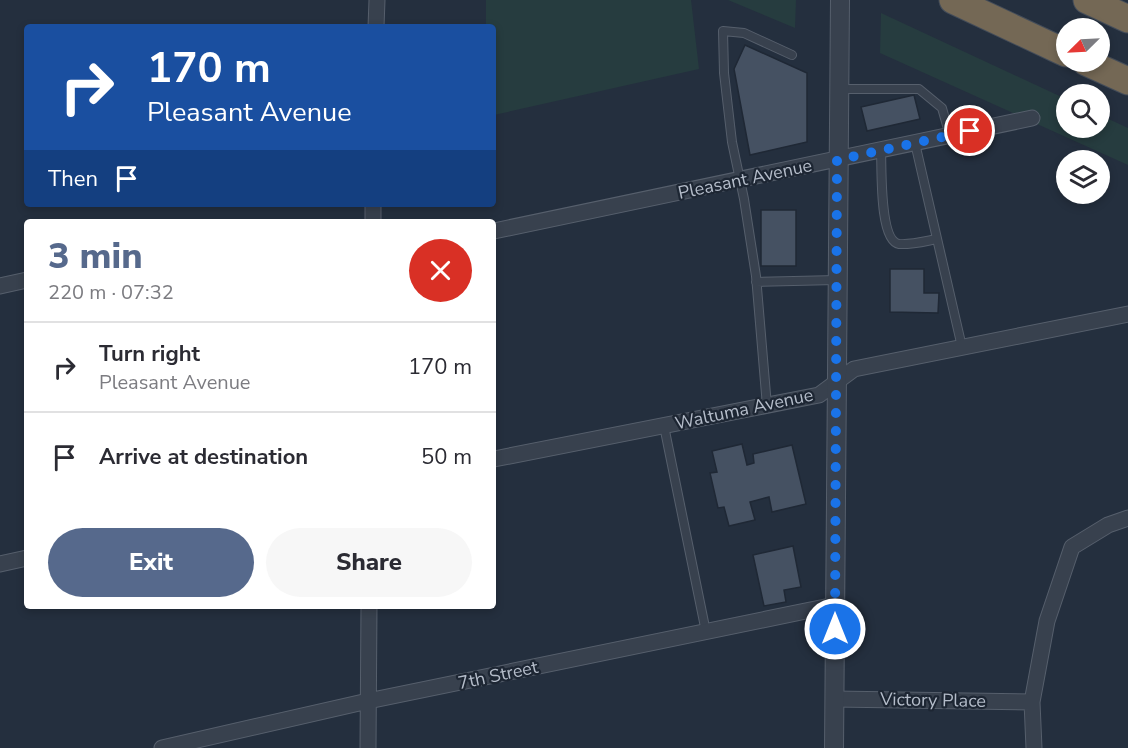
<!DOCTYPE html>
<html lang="en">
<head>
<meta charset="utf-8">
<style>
	:root { --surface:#fff; --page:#f7f7f7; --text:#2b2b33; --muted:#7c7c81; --line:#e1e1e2; --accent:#56698c }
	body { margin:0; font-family:"Nunito Sans",sans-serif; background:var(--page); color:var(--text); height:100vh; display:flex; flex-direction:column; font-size:22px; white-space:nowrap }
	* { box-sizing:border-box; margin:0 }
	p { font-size:20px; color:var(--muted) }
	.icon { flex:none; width:33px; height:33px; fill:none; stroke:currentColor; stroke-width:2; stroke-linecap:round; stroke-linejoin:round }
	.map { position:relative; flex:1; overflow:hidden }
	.side { position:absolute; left:24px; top:219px; width:472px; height:390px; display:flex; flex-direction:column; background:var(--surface); border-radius:6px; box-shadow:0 3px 9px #0003 }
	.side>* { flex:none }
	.guide { position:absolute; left:24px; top:24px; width:472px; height:183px; border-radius:6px; box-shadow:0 3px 9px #0003; background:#1a4fa0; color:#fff; overflow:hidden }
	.needle { width:39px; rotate:246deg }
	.fabs { position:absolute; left:1056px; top:18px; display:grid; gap:12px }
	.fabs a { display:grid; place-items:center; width:54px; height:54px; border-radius:50%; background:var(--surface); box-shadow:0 3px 9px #0003; font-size:30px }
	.pin { position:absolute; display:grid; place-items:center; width:51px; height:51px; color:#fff; margin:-26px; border:3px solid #fff; border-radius:50%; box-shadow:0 2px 6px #0007 }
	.me { position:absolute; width:66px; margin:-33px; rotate:0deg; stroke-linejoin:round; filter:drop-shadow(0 0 4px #0008) }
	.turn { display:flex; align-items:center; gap:21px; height:126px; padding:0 24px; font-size:27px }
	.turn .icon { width:78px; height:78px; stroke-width:2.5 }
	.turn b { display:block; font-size:42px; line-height:51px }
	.then { display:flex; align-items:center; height:57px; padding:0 24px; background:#0003; gap:12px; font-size:22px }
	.round { display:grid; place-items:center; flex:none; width:63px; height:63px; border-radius:32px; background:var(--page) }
	.overview { display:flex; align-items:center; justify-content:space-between; height:102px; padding:0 24px }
	h1 { font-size:36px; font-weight:800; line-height:45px; color:var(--accent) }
	.button { display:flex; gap:12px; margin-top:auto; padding:12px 24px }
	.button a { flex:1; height:69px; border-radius:36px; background:var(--accent); color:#fff; font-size:24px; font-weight:800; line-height:69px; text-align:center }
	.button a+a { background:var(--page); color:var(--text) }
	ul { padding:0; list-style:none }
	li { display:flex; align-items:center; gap:18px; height:90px; padding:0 24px; border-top:2px solid var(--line) }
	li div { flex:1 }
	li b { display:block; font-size:22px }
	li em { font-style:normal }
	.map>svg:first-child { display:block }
</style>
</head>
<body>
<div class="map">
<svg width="1128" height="748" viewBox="0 0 1128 748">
	<rect width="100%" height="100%" fill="#242f3e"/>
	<path fill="#263c3f" d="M486 0H691L699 69 494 115V27H486Z
		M728 0H796L795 28Z
		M881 13 1066 99V128H1100V115L1128 128V165L880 53Z"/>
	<path fill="#455162" stroke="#1f2835" stroke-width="1.5" d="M745 45 807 73V142L750 155 734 69Z
		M914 95 920 119 867 131 861 107Z
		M761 210H796V266H761Z
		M890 269H924V293H939L938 313 890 312Z
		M742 444 747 465 754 463 753 454 792 445 806 504 772 512 769 497 750 502 755 520 729 526 724 507 718 508 710 473 717 472 712 451Z
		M793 546 801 587 784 590 786 602 764 606 753 555Z"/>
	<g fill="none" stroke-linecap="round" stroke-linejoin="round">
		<g stroke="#565f6c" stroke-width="10">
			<path id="service" d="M840 89H919L942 108 950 136
				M915 143 962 347
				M881 151C882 168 879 241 899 244 911 245 926 241 937 239
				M756 282 836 280
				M767 406 756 276 744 199 732 142 724 73 723 31 744 33 792 55
				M664 426 706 632"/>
		</g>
		<g stroke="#565f6c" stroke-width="17">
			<path id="minor" d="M376 27 377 0
				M373 222V204
				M494 231 1032 118
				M0 286 27 280
				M494 459 819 395 854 369 1128 314
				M0 564 27 558
				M834 699 1032 702
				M162 748 368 701 835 605
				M368 748 369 606
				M1034 748 1032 702 1047 621 1072 547 1108 525 1128 518"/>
		</g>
		<g stroke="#565f6c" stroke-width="20">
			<path id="tertiary" d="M834 748 840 0"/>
		</g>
		<g stroke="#434c59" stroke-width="29">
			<path id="motorway" d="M953 0 1066 53
				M1087 0 1128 19
				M1086 62 1128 81"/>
		</g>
		<use href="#service" stroke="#38414e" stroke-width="8"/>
		<use href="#minor" stroke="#38414e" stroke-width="15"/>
		<use href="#tertiary" stroke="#38414e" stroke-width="18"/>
		<use href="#motorway" stroke="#746855" stroke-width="27"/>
	</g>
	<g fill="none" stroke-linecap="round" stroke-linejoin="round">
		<path stroke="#1a73e8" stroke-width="10" stroke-dasharray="0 18" d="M835 629 837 160 970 131"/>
	</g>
	<g text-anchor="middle" stroke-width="4.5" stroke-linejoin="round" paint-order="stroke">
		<g font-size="18" fill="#b4bcc9" stroke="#1d2633">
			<text transform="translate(745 179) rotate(-12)" y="6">Pleasant Avenue</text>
			<text transform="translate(744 409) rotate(-12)" y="6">Waltuma Avenue</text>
			<text transform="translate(498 675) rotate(-12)" y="6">7th Street</text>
			<text transform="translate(933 700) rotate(1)" y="6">Victory Place</text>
		</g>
	</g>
</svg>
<div class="fabs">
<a><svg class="needle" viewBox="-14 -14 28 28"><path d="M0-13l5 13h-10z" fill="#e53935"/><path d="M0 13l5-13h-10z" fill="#7c7c81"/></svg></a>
<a><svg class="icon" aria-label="search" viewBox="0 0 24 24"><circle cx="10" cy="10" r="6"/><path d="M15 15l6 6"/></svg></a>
<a><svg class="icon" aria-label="layers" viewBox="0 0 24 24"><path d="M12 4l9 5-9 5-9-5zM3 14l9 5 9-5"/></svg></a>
</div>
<div class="pin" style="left:970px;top:131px;background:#d93025"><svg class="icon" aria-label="arrive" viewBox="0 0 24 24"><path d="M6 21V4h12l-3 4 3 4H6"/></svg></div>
<svg class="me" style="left:835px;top:629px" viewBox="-20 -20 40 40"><circle r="17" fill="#1a73e8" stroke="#fff" stroke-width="3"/><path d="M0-11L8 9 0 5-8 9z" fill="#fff"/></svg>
<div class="guide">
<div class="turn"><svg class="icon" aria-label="right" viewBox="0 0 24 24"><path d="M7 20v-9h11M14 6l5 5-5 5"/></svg><div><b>170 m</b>Pleasant Avenue</div></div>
<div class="then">Then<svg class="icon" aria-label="arrive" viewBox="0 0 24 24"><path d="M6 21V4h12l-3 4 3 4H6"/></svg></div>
</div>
<section class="side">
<div class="overview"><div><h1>3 min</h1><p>220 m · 07:32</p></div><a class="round" style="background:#d93025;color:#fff"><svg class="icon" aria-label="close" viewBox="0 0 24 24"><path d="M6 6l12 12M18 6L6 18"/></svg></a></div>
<ul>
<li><svg class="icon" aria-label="right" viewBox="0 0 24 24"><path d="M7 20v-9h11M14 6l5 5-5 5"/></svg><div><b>Turn right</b><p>Pleasant Avenue</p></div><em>170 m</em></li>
<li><svg class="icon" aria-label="arrive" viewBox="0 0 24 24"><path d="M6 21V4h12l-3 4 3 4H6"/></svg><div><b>Arrive at destination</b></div><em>50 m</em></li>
</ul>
<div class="button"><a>Exit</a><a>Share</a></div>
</section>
</div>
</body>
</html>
